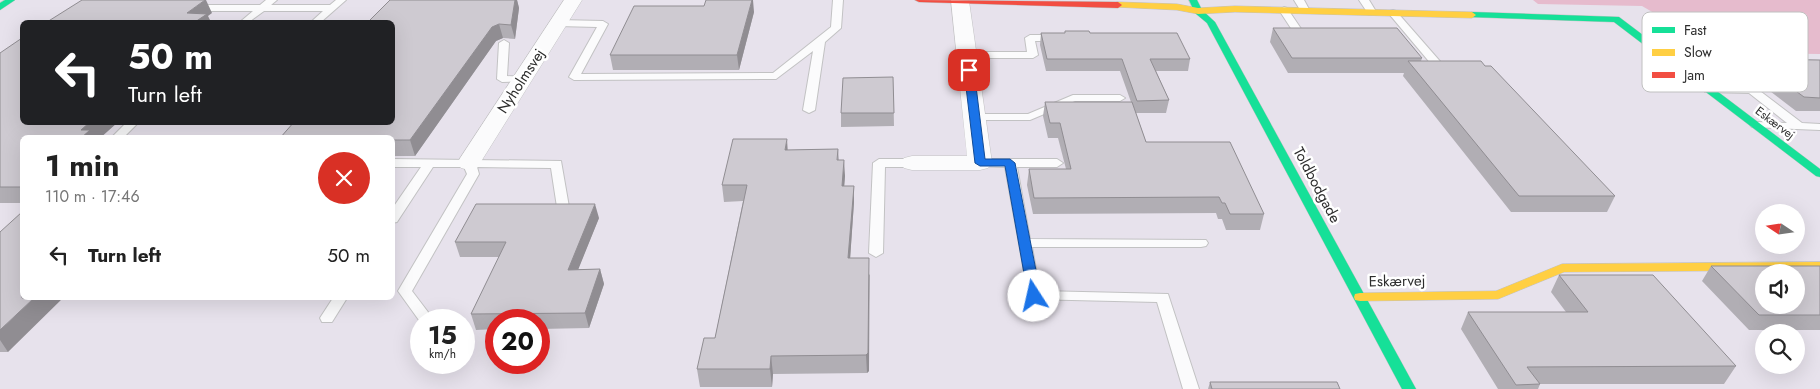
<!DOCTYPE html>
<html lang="en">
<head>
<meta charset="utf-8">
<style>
	:root { --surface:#fff; --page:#f2f2f2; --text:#222; --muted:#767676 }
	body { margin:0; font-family:Jost,sans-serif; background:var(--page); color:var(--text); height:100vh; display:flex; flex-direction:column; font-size:19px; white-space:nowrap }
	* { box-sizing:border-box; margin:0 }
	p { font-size:16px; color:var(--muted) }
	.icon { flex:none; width:28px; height:28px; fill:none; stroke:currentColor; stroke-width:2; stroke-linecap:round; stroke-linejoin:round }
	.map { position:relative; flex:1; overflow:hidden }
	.side { position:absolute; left:20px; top:135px; width:375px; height:165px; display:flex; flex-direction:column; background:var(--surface); border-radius:8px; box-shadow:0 5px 20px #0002 }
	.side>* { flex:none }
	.guide { position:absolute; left:20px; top:20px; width:375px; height:105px; border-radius:8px; box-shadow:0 5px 20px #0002; background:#202124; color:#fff; overflow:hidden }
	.needle { width:32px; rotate:283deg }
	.fabs { position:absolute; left:1755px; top:204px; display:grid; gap:10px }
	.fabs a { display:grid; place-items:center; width:50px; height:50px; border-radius:50%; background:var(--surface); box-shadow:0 5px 20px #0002; font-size:25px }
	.speed { position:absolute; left:410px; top:309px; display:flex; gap:10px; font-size:25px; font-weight:700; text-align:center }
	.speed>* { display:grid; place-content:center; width:65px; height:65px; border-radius:50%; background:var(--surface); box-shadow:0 5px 20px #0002; line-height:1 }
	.speed small { font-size:12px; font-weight:400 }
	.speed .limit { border:8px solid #d22; background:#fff; color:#111 }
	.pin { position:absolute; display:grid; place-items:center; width:42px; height:42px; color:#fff; margin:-21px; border-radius:10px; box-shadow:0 2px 8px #0006 }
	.me { position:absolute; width:55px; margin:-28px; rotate:350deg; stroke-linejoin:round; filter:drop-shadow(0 0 4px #0008) }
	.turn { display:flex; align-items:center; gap:18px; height:105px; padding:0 25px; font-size:22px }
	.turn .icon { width:65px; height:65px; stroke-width:2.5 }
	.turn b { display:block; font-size:35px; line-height:42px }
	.round { display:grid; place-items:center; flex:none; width:52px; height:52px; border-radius:26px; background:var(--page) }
	.summary { display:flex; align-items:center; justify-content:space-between; height:85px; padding:0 25px }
	h1 { font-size:30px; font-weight:700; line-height:38px }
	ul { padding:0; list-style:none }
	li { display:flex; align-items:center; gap:15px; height:70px; padding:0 25px }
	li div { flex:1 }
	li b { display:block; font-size:19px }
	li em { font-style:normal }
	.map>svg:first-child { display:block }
</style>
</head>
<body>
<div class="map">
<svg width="1820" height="389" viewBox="0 0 1820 389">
	<rect width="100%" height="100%" fill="#e7e2ec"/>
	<path fill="#e6bbcd" d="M1533 0H1820V54L1723 53 1642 6 1538 4Z"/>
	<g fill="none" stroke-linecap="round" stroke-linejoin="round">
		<g stroke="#c2c2c3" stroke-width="2">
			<path id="lane" d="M266 0H277L271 5H330L336 0H346L321 22H311L323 11H264L249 22H240L253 11H192L187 8 192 5H260Z
				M833 0H843L841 28 825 42 815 110 809 113 803 110 813 51 776 79 574 80 569 77 597 27 558 26 553 23 558 20 603 21 608 24 581 74 773 73 831 27Z
				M1294 0H1304L1310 11 1308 13H1302Z
				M1359 0H1369L1377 13 1375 15H1369Z
				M1284 7 1287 8 1308 39 1306 41 1303 42 1298 39 1279 10Z
				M1393 10 1396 11 1445 67 1446 69 1445 71H1437L1390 15V11Z
				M1030 35H1056L1061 38 1056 41H1035L1038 55 1033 58H967L962 55 967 52H1027L1025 38Z
				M504 40 509 43 507 76 527 77 528 79 527 81 502 82 497 79 499 43Z
				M1709 87 1756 88 1802 123 1820 124V130L1752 127 1750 125 1752 123 1756 122 1787 123 1749 93 1705 92 1704 90Z
				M1073 95H1120L1125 98 1120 101H1075L1030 120H975L969 117 975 114H1028Z
				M127 122H139L123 138H111Z
				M392 159 561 161 569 207 563 211 557 207 551 168 477 167 479 174 412 291 434 320H421V323L398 291 467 174 464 167H433L397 222 392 223V209L421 167H392Z
				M879 159H912L918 163 912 167H885L883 253 876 257 869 253 873 163Z
				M980 159H1057L1063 163 1057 167H1017L1030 239 1206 240 1208 243 1206 246 1201 247H1032L1040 291 1168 294 1199 389H1183L1157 302 1029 299 1005 167 976 166 974 163 976 160Z
				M333 298H347L332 322H322L320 318Z"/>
		</g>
		<g stroke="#c2c2c3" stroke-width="1">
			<path id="street" d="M564 0H582L477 168 469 170 461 168 457 163Z
				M951 0 969 1 992 163 988 168 980 170H912L904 168 900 163 904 158 912 156H967Z"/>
		</g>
		<g stroke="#c2c2c3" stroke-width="1">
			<path id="fast" d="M5 0H15L0 10V3Z
				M1189 0H1197L1202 10 1215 22 1416 389H1402L1207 23 1195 13Z
				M1472 12 1619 17 1820 169V177L1816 176 1614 22 1469 17 1468 15Z"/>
		</g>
		<g stroke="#c2c2c3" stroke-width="1">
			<path id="slow" d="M1118 2 1177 4 1198 8 1235 6 1472 12 1476 15 1472 18 1235 12 1198 14 1177 10 1115 7V3Z
				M1820 262V270L1564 272 1498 299 1360 301 1355 300 1354 297 1355 294 1360 293 1496 291 1562 264Z"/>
		</g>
		<g stroke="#c2c2c3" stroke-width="1">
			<path id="jam" d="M915 0 1118 2 1122 5 1118 8 919 2Z"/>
		</g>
		<use href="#lane" fill="#fbfbfc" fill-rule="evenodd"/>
		<use href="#street" fill="#fbfbfc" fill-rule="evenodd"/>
		<use href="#fast" fill="#16e098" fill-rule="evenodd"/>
		<use href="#slow" fill="#ffcf43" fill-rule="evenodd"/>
		<use href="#jam" fill="#f24e42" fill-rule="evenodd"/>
	</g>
	<path fill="#b1aeb4" d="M390 0H517L519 8 515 39 503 38 496 41 415 156H392Z
		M754 12 739 70H613L610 55Z
		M1273 28 1422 58 1421 61 1615 196 1607 212H1511L1403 76 1404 73H1288L1270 42Z
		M1065 31 1090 33 1190 59 1188 71H1156L1169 100 1166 113H1136L1146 142 1264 214 1260 230H1226L1222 219H1218L1216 213 1033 214 1027 185 1029 169H1066L1058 138H1048L1043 116 1045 102H1131L1120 71H1046L1040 45 1041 33H1065Z
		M0 53 118 122 100 138H22V203H0Z
		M1752 59 1820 60V111H1796L1745 72Z
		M893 77 894 126 841 127V113Z
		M838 149 839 160 845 176 844 186H854V202L850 258 870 275 869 371 867 373 773 374 772 387H700L697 369 715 338 743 201 724 202 722 185 788 150Z
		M599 218 578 269H600L604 284 589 328 539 329V320H496V329L476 330 471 314 499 257H460L455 242Z
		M0 232 8 352H0Z
		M1711 266H1820V330H1749L1702 281Z
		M1559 275 1736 366 1724 384H1540L1538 389H1498L1461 329 1468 312H1566L1551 292Z
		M1210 382 1340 389H1208Z"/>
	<path fill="#908d92" d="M205 0H206L212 13 208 16 211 22H191L187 13Z
		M515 0H517L519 8 515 39 511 25Z
		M752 0H753L754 12 739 70 737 55Z
		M499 24 503 38 496 41 415 156 410 140 492 27Z
		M90 122H118L100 138H81V130Z
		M787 139 788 155 785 150Z
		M844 160 845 176 843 202 842 186Z
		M854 186V202L849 275 848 258Z
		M595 204 599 218 572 285 568 270Z
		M869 258V371L867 373 866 355Z
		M600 269 604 284 589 328 585 313Z
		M34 298H63L8 352 0 340V330Z
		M771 356 773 374 772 387 770 369Z"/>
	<path fill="#cecad1" stroke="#908d92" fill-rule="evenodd" d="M82 0H205L187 13 207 14 195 22H47Z
		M390 0H515L511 25 499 24 492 27 410 140H392V138H280L294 122H392V22H368Z
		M706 0H752L737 55H610L634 6H704Z
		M1273 28H1397L1422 58H1292Z
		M1065 31H1089L1090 33H1177L1190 59H1150L1169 100 1137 101 1122 59H1047L1041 33H1065Z
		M22 38V122H90L81 130H90L81 138H22V187H0V53Z
		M1752 59 1820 60V98L1804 97Z
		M1408 61H1481L1485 66H1491L1615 196H1519Z
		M893 77 894 113H841L843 78Z
		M1045 102H1132L1146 142H1230L1264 214H1230L1225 203H1222L1219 197 1034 198 1029 169H1071L1060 123H1050Z
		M733 139H787L785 150 838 149 837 160H844L842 186H854L848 258H869L868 353 866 355 771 356 770 369H697L704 338H715L747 185H722Z
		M476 204H595L568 270 600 269 585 313 471 314 506 242H455Z
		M22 212V298H34L0 330V232Z
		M1711 266H1820V315H1759ZM1764 272H1796V305H1764Z
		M1559 275H1653L1736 366 1527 367 1540 384 1516 385 1468 312H1588Z
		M1210 382H1337L1340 389H1212Z"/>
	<path fill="#1a73e8" stroke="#114b97" d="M966 68H972L974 70 985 159H1010L1015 163 1041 296 1039 299H1030L1028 296 1005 166H980L975 163 964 70Z"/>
	<g text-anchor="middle" stroke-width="5" stroke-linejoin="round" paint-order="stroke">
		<g font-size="12" fill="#2d2d2d" stroke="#fff">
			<text transform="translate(1775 123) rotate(37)" y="4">Eskærvej</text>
		</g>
		<g font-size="15" fill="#2d2d2d" stroke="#fff">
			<text transform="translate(521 81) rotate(-57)" y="5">Nyholmsvej</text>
			<text transform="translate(1317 185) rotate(62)" y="5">Toldbodgade</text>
			<text transform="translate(1397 281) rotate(-1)" y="5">Eskærvej</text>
		</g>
	</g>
	<rect x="1642" y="12" width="166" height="80" rx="8" fill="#fff" stroke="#c0c0c0" stroke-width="1"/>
	<rect x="1652" y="27" width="23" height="6" fill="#16e098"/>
	<rect x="1652" y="49" width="23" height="7" fill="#ffcf43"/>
	<rect x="1652" y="72" width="23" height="6" fill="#f24e42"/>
	<g font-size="14" fill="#2d2d2d">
		<text x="1684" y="35">Fast</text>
		<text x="1684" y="57">Slow</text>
		<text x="1684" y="80">Jam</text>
	</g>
</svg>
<div class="fabs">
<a><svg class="needle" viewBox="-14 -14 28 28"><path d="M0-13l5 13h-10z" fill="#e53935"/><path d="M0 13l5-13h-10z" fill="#767676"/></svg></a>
<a><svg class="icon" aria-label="sound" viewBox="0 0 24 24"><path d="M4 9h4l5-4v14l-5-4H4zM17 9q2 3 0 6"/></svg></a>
<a><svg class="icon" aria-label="search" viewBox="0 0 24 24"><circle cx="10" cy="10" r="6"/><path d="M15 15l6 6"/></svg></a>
</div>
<div class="speed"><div>15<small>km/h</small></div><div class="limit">20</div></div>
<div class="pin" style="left:969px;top:70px;background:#d93025"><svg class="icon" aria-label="arrive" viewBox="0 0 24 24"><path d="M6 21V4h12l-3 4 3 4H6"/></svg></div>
<svg class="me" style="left:1034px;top:296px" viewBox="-20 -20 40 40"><circle r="19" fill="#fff"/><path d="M0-13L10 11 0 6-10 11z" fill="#1a73e8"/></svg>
<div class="guide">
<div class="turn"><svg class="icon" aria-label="left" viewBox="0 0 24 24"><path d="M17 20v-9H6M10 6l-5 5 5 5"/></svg><div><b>50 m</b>Turn left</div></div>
</div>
<section class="side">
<div class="summary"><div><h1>1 min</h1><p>110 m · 17:46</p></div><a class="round" style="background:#d93025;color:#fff"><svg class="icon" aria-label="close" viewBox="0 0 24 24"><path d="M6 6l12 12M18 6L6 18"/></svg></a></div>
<ul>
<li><svg class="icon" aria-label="left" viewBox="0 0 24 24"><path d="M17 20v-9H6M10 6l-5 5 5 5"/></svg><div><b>Turn left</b></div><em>50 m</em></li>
</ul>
</section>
</div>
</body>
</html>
